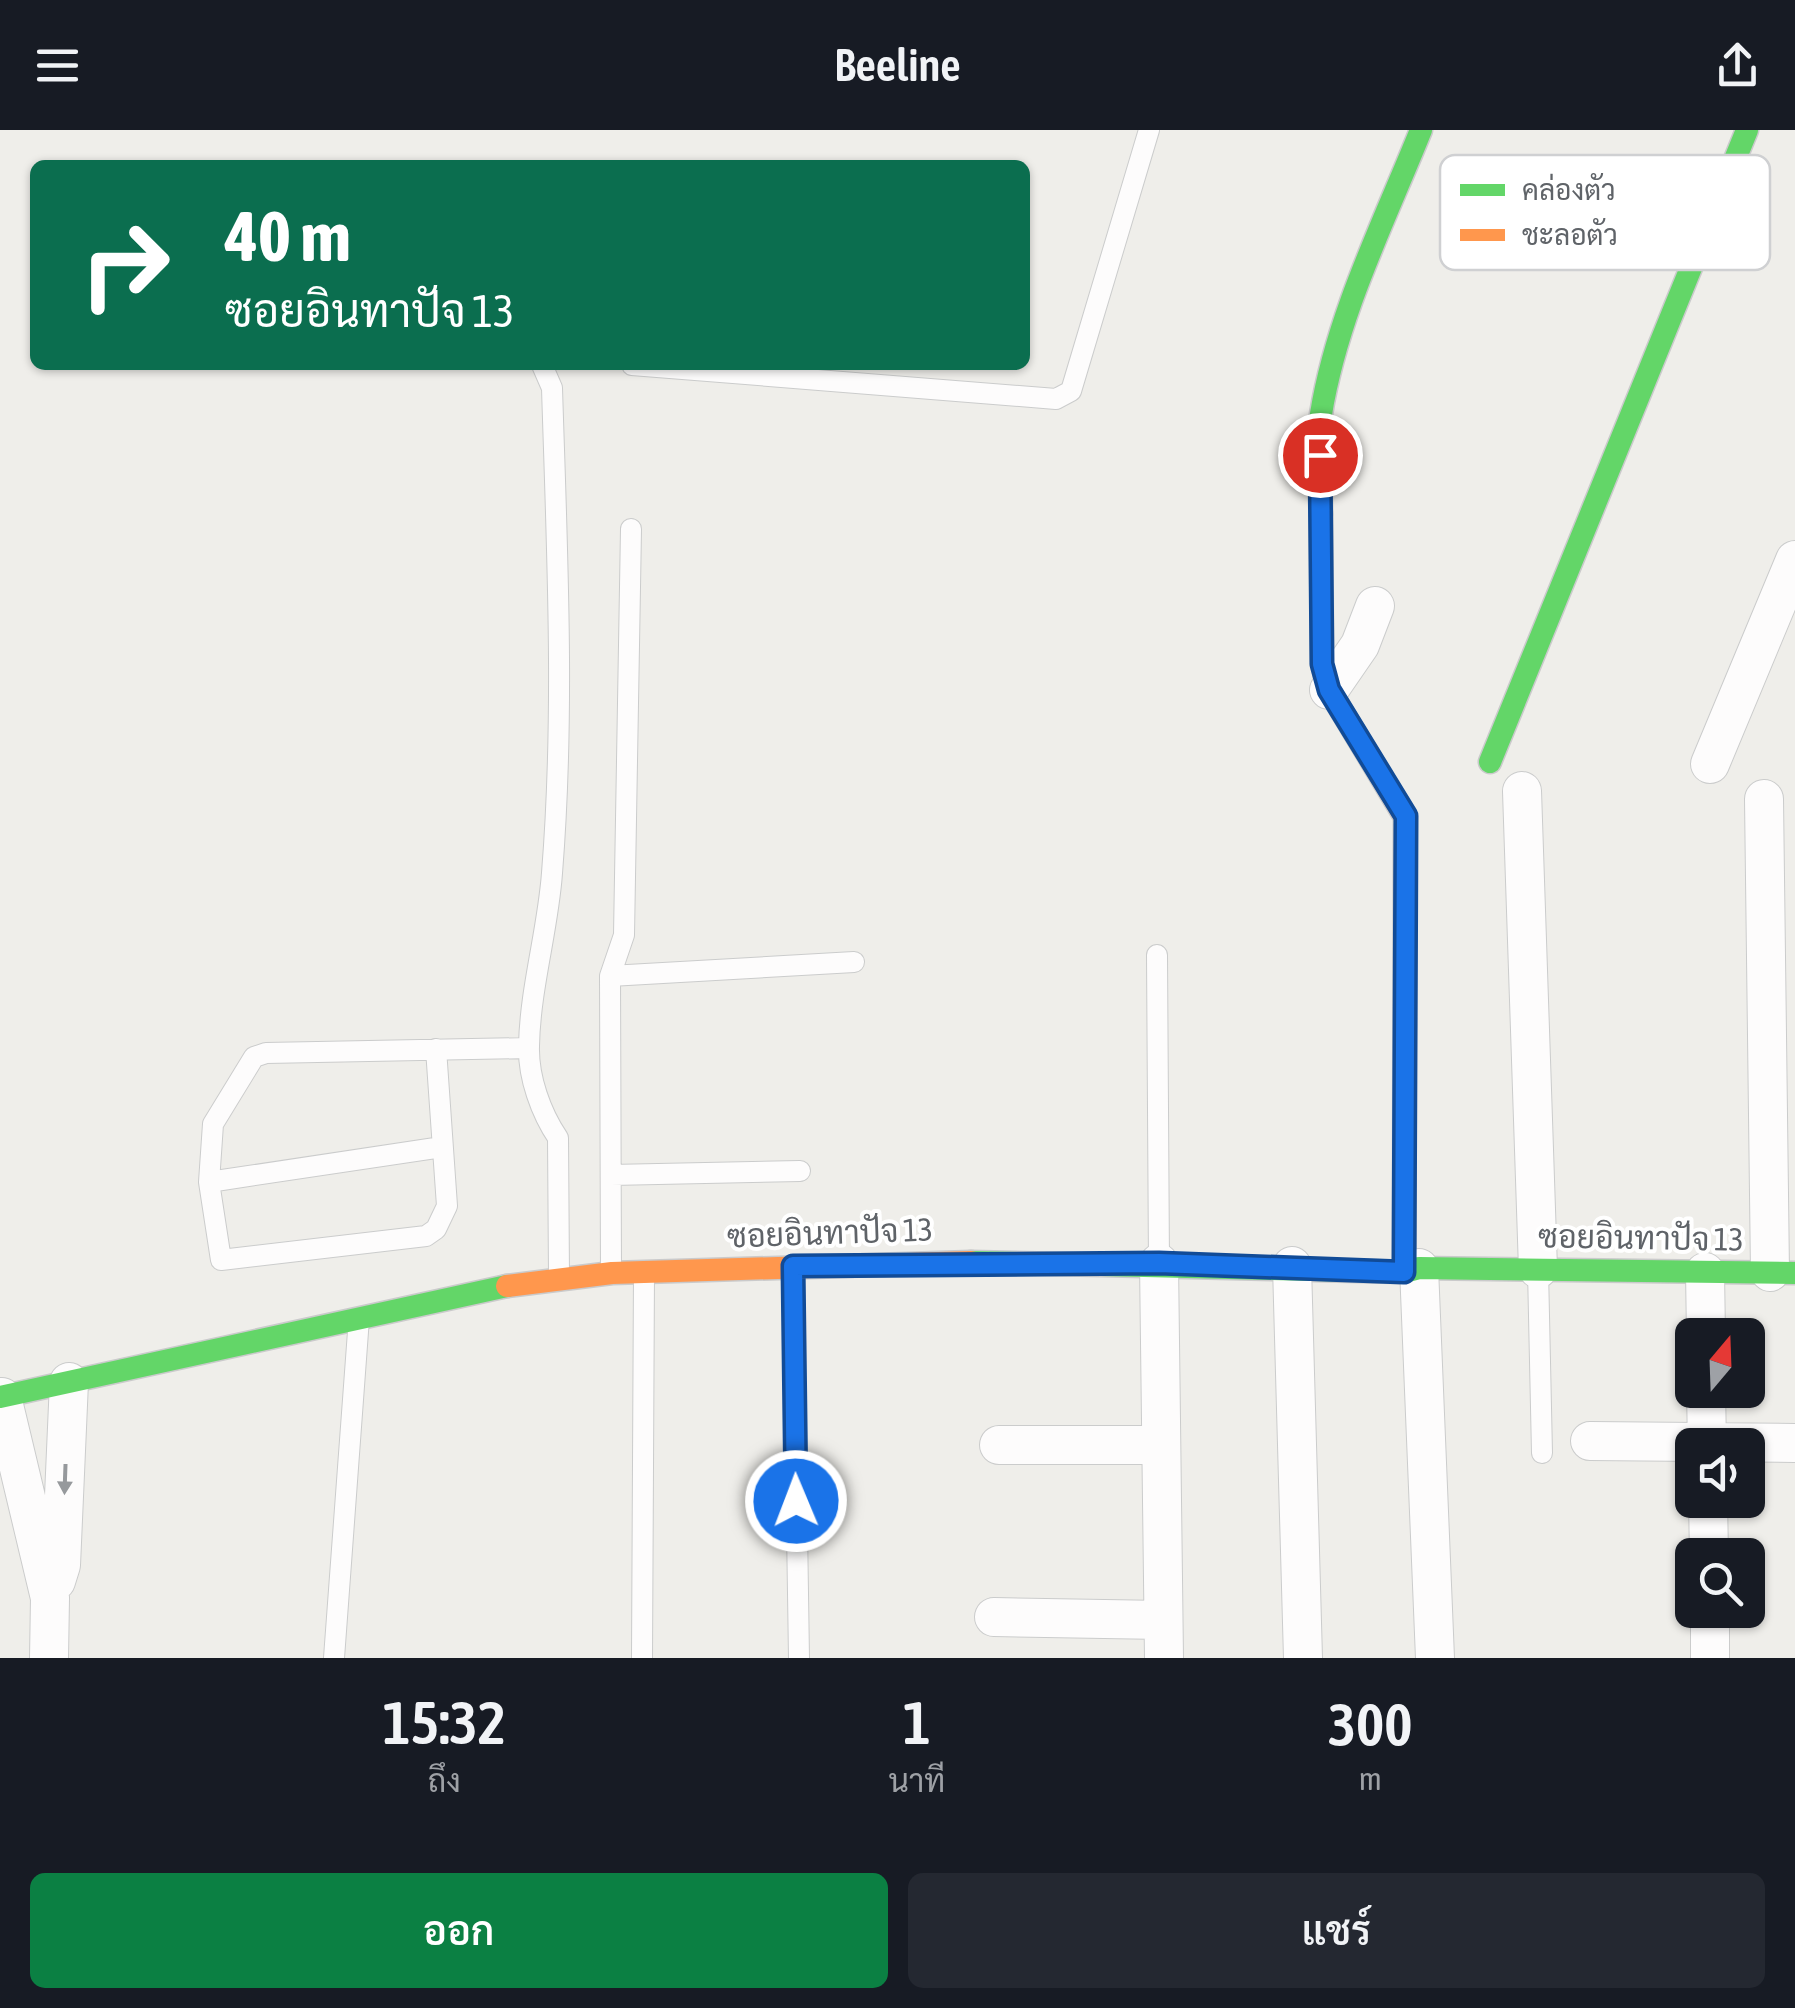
<!DOCTYPE html>
<html lang="th">
<head>
<meta charset="utf-8">
<style>
	:root { --surface:#171b24; --page:#242831; --text:#f1f3f6; --muted:#9ea1a6; --accent:#0b8043 }
	body { margin:0; font-family:"Asap Condensed",Sarabun,sans-serif; background:var(--page); color:var(--text); height:100vh; display:flex; flex-direction:column; font-size:38px; white-space:nowrap }
	* { box-sizing:border-box; margin:0 }
	p { font-size:32px; color:var(--muted) }
	.icon { flex:none; width:55px; height:55px; fill:none; stroke:currentColor; stroke-width:2; stroke-linecap:round; stroke-linejoin:round }
	.map { position:relative; height:1528px; overflow:hidden }
	.sheet { display:flex; flex-direction:column; background:var(--surface); flex:1 }
	.sheet>* { flex:none }
	.banner { position:absolute; left:30px; top:30px; width:1000px; height:210px; border-radius:15px; box-shadow:0 2px 8px #0004; background:#0b6e4f; color:#fff; overflow:hidden }
	.needle { width:65px; rotate:19deg }
	.tools { position:absolute; left:1675px; top:1188px; display:grid; gap:20px }
	.tools a { display:grid; place-items:center; width:90px; height:90px; border-radius:15px; background:var(--surface); box-shadow:0 2px 8px #0004; font-size:50px }
	.pin { position:absolute; display:grid; place-items:center; width:85px; height:85px; color:#fff; margin:-42px; border:5px solid #fff; border-radius:50%; box-shadow:0 2px 10px #0007 }
	.me { position:absolute; width:110px; margin:-55px; rotate:359deg; stroke-linejoin:round; filter:drop-shadow(0 0 8px #0008) }
	.turn { display:flex; align-items:center; gap:35px; height:210px; padding:0 30px; font-size:45px }
	.turn .icon { width:130px; height:130px; stroke-width:2.5 }
	.turn b { display:block; font-size:70px; line-height:85px }
	.eta { display:flex; justify-content:space-evenly; align-items:center; height:170px; text-align:center }
	.eta b { font-size:60px; font-weight:600; line-height:70px }
	.cta { display:flex; gap:20px; margin-top:auto; padding:20px 30px }
	.cta a { flex:1; height:115px; border-radius:15px; background:var(--accent); color:#fff; font-size:40px; font-weight:600; line-height:115px; text-align:center }
	.cta a+a { background:var(--page); color:var(--text) }
	header { display:flex; justify-content:space-between; align-items:center; height:130px; padding:0 30px; background:var(--surface); font-size:45px; font-weight:600 }
	.map>svg:first-child { display:block }
</style>
</head>
<body>
<header><svg class="icon" aria-label="menu" viewBox="0 0 24 24"><path d="M4 6h16M4 12h16M4 18h16"/></svg>Beeline<svg class="icon" aria-label="share" viewBox="0 0 24 24"><path d="M12 15V3M7 8l5-5 5 5M5 13v7h14v-7"/></svg></header>
<div class="map">
<svg width="1795" height="1528" viewBox="0 0 1795 1528">
	<rect width="100%" height="100%" fill="#efeeea"/>
	<g fill="none" stroke-linecap="round" stroke-linejoin="round">
		<g stroke="#cbcccc" stroke-width="22">
			<path id="lane" d="M542 235 552 258C557 419 565 582 552 743 548 800 530 858 529 916 528 947 541 983 558 1008L559 1146
				M632 235 1056 269 1071 261 1149 0
				M1157 825 1159 1133
				M610 846 854 832
				M436 919 447 1076 436 1099 426 1106 221 1130 209 1052 213 994 254 927 266 923 529 918
				M611 1045 800 1041
				M209 1052 442 1017
				M793 1138 799 1528
				M1538 1140 1542 1323
				M611 1141 610 846 624 805 631 399
				M334 1528 359 1188
				M642 1528 644 1143"/>
		</g>
		<g stroke="#cbcccc" stroke-width="40">
			<path id="street" d="M1329 560 1360 515 1375 476
				M1710 634 1795 430
				M1522 661 1538 1139
				M1764 669 1770 1142
				M1159 1133 1164 1528
				M1292 1136 1303 1528
				M1419 1138 1435 1528
				M1705 1142 1706 1205
				M1706 1260 1707 1315
				M2 1267 50 1468 49 1528
				M1590 1311 1795 1313
				M999 1315H1159
				M1708 1370 1709 1425
				M56 1451 61 1435 69 1252
				M1710 1480V1528
				M994 1487 1163 1490"/>
		</g>
		<g stroke="#cacacb" stroke-width="25">
			<path id="fast" d="M1321 384C1321 352 1316 316 1321 284 1337 185 1384 92 1421 0
				M1490 632 1747 0
				M971 1132 1404 1142 1419 1138 1795 1143
				M0 1267 507 1156"/>
		</g>
		<g stroke="#cacacb" stroke-width="25">
			<path id="slow" d="M1321 384 1322 534 1329 560 1405 687 1404 1142
				M507 1156 612 1143 971 1132"/>
		</g>
		<use href="#lane" stroke="#fdfcfc" stroke-width="20"/>
		<use href="#street" stroke="#fdfcfc" stroke-width="38"/>
		<use href="#fast" stroke="#63d668" stroke-width="22"/>
		<use href="#slow" stroke="#ff974d" stroke-width="22"/>
	</g>
	<defs><path id="oneway-solid" d="M-6-.8H1V-3.2L6.5 0L1 3.2V.8H-6Z" transform="scale(2.5)"/></defs>
	<use fill="#96999c" href="#oneway-solid" transform="translate(65 1349) rotate(92)"/>
	<g fill="none" stroke-linecap="round" stroke-linejoin="round">
		<g stroke="#114b97" stroke-width="25">
			<path id="route" d="M796 1371 793 1136 1159 1133 1404 1142 1406 686 1329 560 1322 534 1320 325"/>
		</g>
		<use href="#route" stroke="#1a73e8" stroke-width="18"/>
	</g>
	<g text-anchor="middle" stroke-width="8" stroke-linejoin="round" paint-order="stroke">
		<g font-size="32" fill="#5f6368" stroke="#fff">
			<text transform="translate(830 1103) rotate(-2)" y="11">ซอยอินทาปัจ 13</text>
			<text transform="translate(1641 1108) rotate(1)" y="11">ซอยอินทาปัจ 13</text>
		</g>
	</g>
	<rect x="1440" y="25" width="330" height="115" rx="15" fill="#fff" stroke="#cfd0d2" stroke-width="2.5"/>
	<rect x="1460" y="54" width="45" height="12" fill="#63d668"/>
	<rect x="1460" y="99" width="45" height="12" fill="#ff974d"/>
	<g font-size="28" fill="#5f6368">
		<text x="1522" y="70">คล่องตัว</text>
		<text x="1522" y="115">ชะลอตัว</text>
	</g>
</svg>
<div class="tools">
<a><svg class="needle" viewBox="-14 -14 28 28"><path d="M0-13l5 13h-10z" fill="#e53935"/><path d="M0 13l5-13h-10z" fill="#9ea1a6"/></svg></a>
<a><svg class="icon" aria-label="sound" viewBox="0 0 24 24"><path d="M4 9h4l5-4v14l-5-4H4zM17 9q2 3 0 6"/></svg></a>
<a><svg class="icon" aria-label="search" viewBox="0 0 24 24"><circle cx="10" cy="10" r="6"/><path d="M15 15l6 6"/></svg></a>
</div>
<div class="pin" style="left:1320px;top:325px;background:#d93025"><svg class="icon" aria-label="arrive" viewBox="0 0 24 24"><path d="M6 21V4h12l-3 4 3 4H6"/></svg></div>
<svg class="me" style="left:796px;top:1371px" viewBox="-20 -20 40 40"><circle r="17" fill="#1a73e8" stroke="#fff" stroke-width="3"/><path d="M0-11L8 9 0 5-8 9z" fill="#fff"/></svg>
<div class="banner">
<div class="turn"><svg class="icon" aria-label="right" viewBox="0 0 24 24"><path d="M7 20v-9h11M14 6l5 5-5 5"/></svg><div><b>40 m</b>ซอยอินทาปัจ 13</div></div>
</div>
</div>
<section class="sheet">
<div class="eta">
<div><b>15:32</b><p>ถึง</p></div>
<div><b>1</b><p>นาที</p></div>
<div><b>300</b><p>m</p></div>
</div>
<div class="cta"><a>ออก</a><a>แชร์</a></div>
</section>
</body>
</html>
